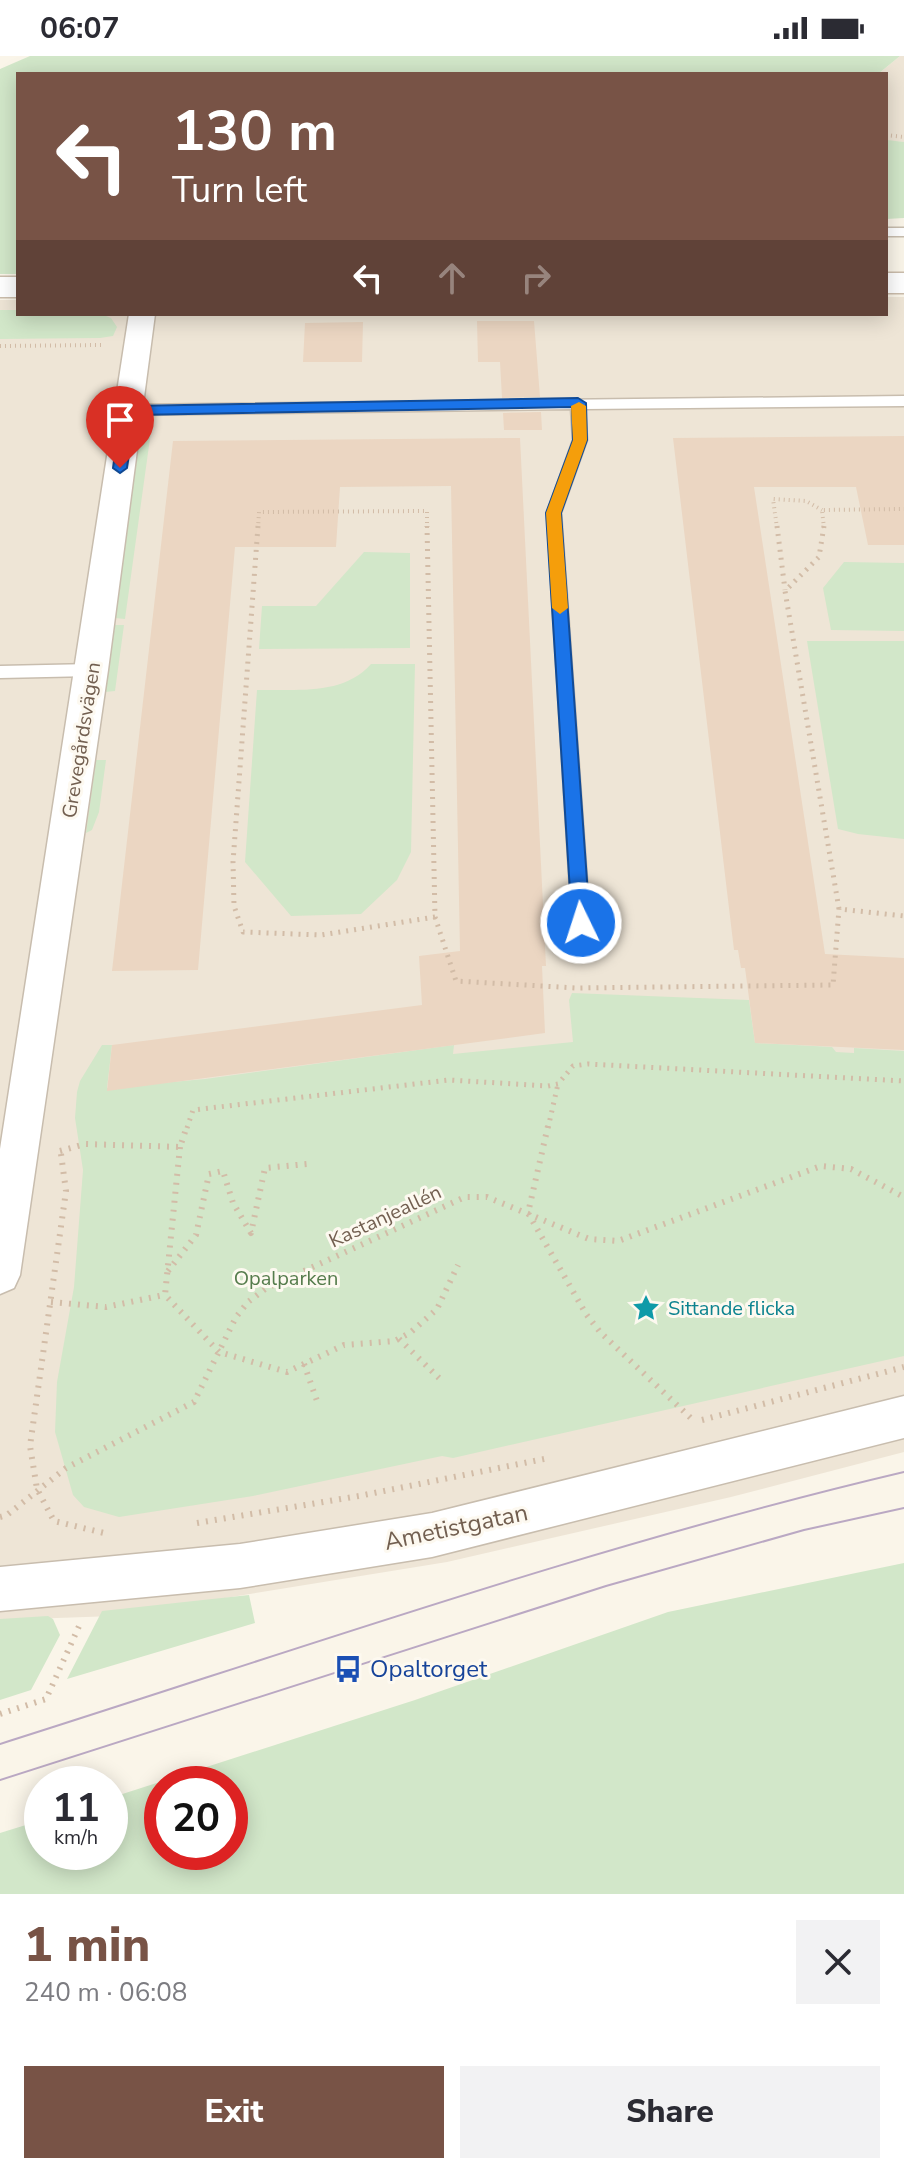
<!DOCTYPE html>
<html lang="en">
<head>
<meta charset="utf-8">
<style>
	:root { --surface:#fff; --page:#f2f2f3; --text:#2b2b33; --muted:#7c7c81; --accent:#785346 }
	body { margin:0; font-family:"Nunito Sans",sans-serif; background:var(--page); color:var(--text); height:100vh; display:flex; flex-direction:column; font-size:30px; white-space:nowrap }
	* { box-sizing:border-box; margin:0 }
	p { font-size:26px; color:var(--muted) }
	.icon { flex:none; width:44px; height:44px; fill:none; stroke:currentColor; stroke-width:2; stroke-linecap:round; stroke-linejoin:round }
	.map { position:relative; height:1838px; overflow:hidden }
	.panel { display:flex; flex-direction:column; background:var(--surface); flex:1 }
	.panel>* { flex:none }
	.top-card { position:absolute; left:16px; top:16px; width:872px; height:244px; border-radius:0px; box-shadow:0 4px 20px #0003; background:#785346; color:#fff; overflow:hidden }
	.speed { position:absolute; left:24px; top:1710px; display:flex; gap:16px; font-size:40px; font-weight:700; text-align:center }
	.speed>* { display:grid; place-content:center; width:104px; height:104px; border-radius:50%; background:var(--surface); box-shadow:0 4px 20px #0003; line-height:1 }
	.speed small { font-size:20px; font-weight:400 }
	.speed .limit { border:12px solid #d22; background:#fff; color:#111 }
	.pin { position:absolute; display:grid; place-items:center; width:68px; height:68px; color:#fff; margin:-82px -34px; border-radius:50% 50% 50% 0; rotate:-45deg; box-shadow:0 0 8px #0007 }
	.pin .icon { rotate:45deg }
	.me { position:absolute; width:88px; margin:-44px; rotate:356deg; stroke-linejoin:round; filter:drop-shadow(0 0 6px #0008) }
	.turn { display:flex; align-items:center; gap:28px; height:168px; padding:0 24px; font-size:36px }
	.turn .icon { width:104px; height:104px; stroke-width:2.5 }
	.turn b { display:block; font-size:56px; line-height:68px }
	.lanes { display:flex; align-items:center; height:76px; padding:0 24px; background:#0003; justify-content:center; gap:40px; direction:ltr }
	.lanes .off { opacity:.35 }
	.round { display:grid; place-items:center; flex:none; width:84px; height:84px; border-radius:0px; background:var(--page) }
	.overview { display:flex; align-items:center; justify-content:space-between; height:136px; padding:0 24px }
	h1 { font-size:48px; font-weight:800; line-height:60px; color:var(--accent) }
	.action { display:flex; gap:16px; margin-top:auto; padding:16px 24px }
	.action a { flex:1; height:92px; border-radius:0px; background:var(--accent); color:#fff; font-size:32px; font-weight:800; line-height:92px; text-align:center }
	.action a+a { background:var(--page); color:var(--text) }
	.status { display:flex; justify-content:space-between; align-items:center; height:56px; padding:0 40px; background:var(--surface); direction:ltr }
	.status svg { height:22px; fill:currentColor }
	.map>svg:first-child { display:block }
</style>
</head>
<body>
<div class="status"><b>06:07</b><svg viewBox="0 0 49 12"><path d="M0 12V9h3v3zM5 12V6h3v6zM10 12V3h3v9zM15 12V0h3v12zM26 1h20v11H26zM47 4h2v5h-2z"/></svg></div>
<div class="map">
<svg width="904" height="1838" viewBox="0 0 904 1838">
	<rect width="100%" height="100%" fill="#faf5e9"/>
	<path fill="#eee5d6" d="M900 0H904V86L886 85V18H878Z
		M886 241H904V1396L731 1441 447 1506 114 1560 0 1564V244H18V258H886Z"/>
	<path fill="#d2e7c9" fill-rule="evenodd" d="M30 0H900L878 18H18V218H0V13Z
		M887 84 904 86V162L886 163Z
		M0 254H18V258H101L111 262 117 271 113 280 100 282 0 283Z
		M152 368 125 563 115 562 140 374Z
		M364 496 410 497V592L259 593 262 550H316Z
		M844 506 904 507V575L831 574 823 532Z
		M115 569H124L115 635 105 636Z
		M807 585H904V783L858 778 838 773Z
		M371 608H415L411 796 397 824 361 858 291 860 245 806 257 634C296 633 343 640 371 608Z
		M96 704H106L99 756 92 774 86 777Z
		M572 937 749 944 755 987 832 991 836 996 854 997V992L904 995V1300L453 1402 442 1400 253 1440 119 1461 84 1451 73 1439 55 1376 57 1326 74 1231 83 1114 75 1062 77 1036 80 1025 102 989H112L107 1032 205 1023 454 989 453 998 573 986 569 944Z
		M904 1507V1838H0V1777L42 1764V1796H110V1742L415 1644 668 1556ZM162 1728H230V1796H162Z
		M249 1539 255 1567 67 1623 102 1555Z
		M48 1560 53 1563 60 1579 31 1634 0 1644V1563Z"/>
	<path fill="#ebd6c2" d="M477 265H534L540 341 502 342 500 306H478Z
		M363 266 362 306H303L305 267Z
		M541 356 542 374H504L503 357Z
		M904 380V489H868L856 431H754L825 898 904 902V994L755 987 745 912H741L738 894H734L673 382Z
		M520 382 546 910H542L545 977 107 1035 112 989 422 949 419 900 460 895 451 430 340 431 336 491H235L198 914 112 915 173 385Z"/>
	<g fill="none" stroke-linecap="round" stroke-linejoin="round">
		<g stroke="#c8bdae" stroke-width="3">
			<path id="lane" d="M886 172H904V180H886Z
				M904 340V350L585 353 587 384 561 457 590 867 587 872H575L572 867 547 457 573 384 571 353 128 359 121 354 128 349Z
				M92 608 100 614 92 620 0 622V610Z"/>
		</g>
		<g stroke="#c8bdae" stroke-width="3">
			<path id="street" d="M129 258H155L108 614 20 1219 14 1232 0 1238V1093Z
				M904 1340V1382L432 1501 240 1532 0 1555V1511L240 1488 432 1457Z"/>
		</g>
		<g stroke="#cbbdac" stroke-width="3">
			<path id="secondary" d="M886 217H904V237H886Z
				M0 221H18V241H0Z"/>
		</g>
		<path stroke="#d2bca7" stroke-width="4" stroke-dasharray="1 4" stroke-linecap="butt" d="M886 79 904 81
			M0 290 102 289
			M258 472 259 456 427 455V472
			M777 472 773 443 806 445 822 454
			M824 472 822 454 904 453"/>
		<path stroke="#d2bca7" stroke-width="5" stroke-dasharray="2 6" stroke-linecap="butt" d="M258 470 233 806 234 850 243 876 321 879 435 861 427 470
			M777 470 785 534
			M824 470 819 501 785 535 839 853 904 860
			M435 861 456 925 576 932 833 929 839 853
			M187 1072 193 1054 449 1024 548 1030 558 1028 573 1010 588 1008 904 1025
			M548 1072 558 1028"/>
		<path stroke="#d2bca7" stroke-width="6" stroke-dasharray="2 7" stroke-linecap="butt" d="M548 1070 528 1157 586 1258 600 1276 695 1366
			M180 1091 165 1239 219 1296 287 1316 344 1289 395 1285 411 1276 437 1253 458 1209
			M60 1095 85 1088 180 1091 187 1070
			M61 1098 66 1135 30 1390 37 1433 54 1465 104 1477
			M168 1215 196 1179 209 1118 223 1115 233 1147 251 1177 265 1112 307 1108
			M51 1246 106 1251 164 1239
			M399 1283 439 1322
			M304 1308 317 1345
			M702 1364 904 1311
			M0 1461 7 1459 66 1412 194 1346 236 1261 248 1246 265 1233 465 1141H487L589 1183 618 1185 821 1110 851 1113 904 1141
			M197 1467 359 1440 549 1402
			M0 1658 46 1643 80 1568"/>
		<use href="#lane" fill="#fff" fill-rule="evenodd"/>
		<use href="#street" fill="#fff" fill-rule="evenodd"/>
		<use href="#secondary" fill="#fff" fill-rule="evenodd"/>
		<path stroke="#baa8c3" stroke-width="2" d="M0 1688C300 1593 598 1488 904 1416
			M0 1724 606 1530 804 1474 904 1452"/>
	</g>
	<path fill="#1a73e8" stroke="#114b97" stroke-width="2" d="M578 342 586 347 587 384 561 457 590 867 581 875 572 867 546 457 573 384 572 351 135 359 127 412 120 417 113 412 121 354 128 350Z"/>
	<path fill="#f59e0b" d="M579 346 586 350 587 384 561 457 568 552 560 558 552 552 546 457 573 384 571 350Z"/>
	<defs>
		<g id="sight-bare" transform="scale(2.16)"><path d="M0-6L1.8-2.2L6-1.7L2.9 1.2L3.7 5.4L0 3.3L-3.7 5.4L-2.9 1.2L-6-1.7L-1.8-2.2Z" fill="#0f9aa8" stroke="#fdf9f0" stroke-width="2.5" paint-order="stroke"/></g>
		<g id="bus-bare" transform="scale(2.16)"><path d="M-5-6H5V4H4V6H2V4H-2V6H-4V4H-5ZM-3.5-4V0h7V-4ZM-3.5 1.2v1.5H-2V1.2ZM2 1.2v1.5H3.5V1.2Z" fill="#1a4fb4" stroke="#fdf9f0" stroke-width="2.5" paint-order="stroke"/></g>
	</defs>
	<g fill-rule="evenodd">
		<use href="#sight-bare" x="646" y="1252"/>
		<use href="#bus-bare" x="348" y="1613"/>
	</g>
	<g text-anchor="middle" stroke-width="6" stroke-linejoin="round" paint-order="stroke">
		<g font-size="20" fill="#725f50" stroke="#fdf9f0">
			<text transform="translate(81 684) rotate(-81)" y="7">Grevegårdsvägen</text>
			<text transform="translate(385 1160) rotate(-25)" y="7">Kastanjeallén</text>
		</g>
		<g font-size="20" fill="#557c4c" stroke="#fdf9f0">
			<text x="286" y="1229">Opalparken</text>
		</g>
		<g font-size="20" fill="#0d838f" stroke="#fdf9f0" text-anchor="start">
			<text x="668" y="1259">Sittande flicka</text>
		</g>
		<g font-size="24" fill="#725f50" stroke="#fdf9f0">
			<text transform="translate(456 1471) rotate(-12)" y="8">Ametistgatan</text>
		</g>
		<g font-size="24" fill="#164399" stroke="#fdf9f0" text-anchor="start">
			<text x="370" y="1621">Opaltorget</text>
		</g>
	</g>
</svg>
<div class="speed"><div>11<small>km/h</small></div><div class="limit">20</div></div>
<div class="pin" style="left:120px;top:412px;background:#d93025"><svg class="icon" aria-label="arrive" viewBox="0 0 24 24"><path d="M6 21V4h12l-3 4 3 4H6"/></svg></div>
<svg class="me" style="left:581px;top:867px" viewBox="-20 -20 40 40"><circle r="17" fill="#1a73e8" stroke="#fff" stroke-width="3"/><path d="M0-11L8 9 0 5-8 9z" fill="#fff"/></svg>
<div class="top-card">
<div class="turn"><svg class="icon" aria-label="left" viewBox="0 0 24 24"><path d="M17 20v-9H6M10 6l-5 5 5 5"/></svg><div><b>130 m</b>Turn left</div></div>
<div class="lanes"><svg class="icon" aria-label="left" viewBox="0 0 24 24"><path d="M17 20v-9H6M10 6l-5 5 5 5"/></svg><svg class="icon off" aria-label="ahead" viewBox="0 0 24 24"><path d="M12 20V5M6 11l6-6 6 6"/></svg><svg class="icon off" aria-label="right" viewBox="0 0 24 24"><path d="M7 20v-9h11M14 6l5 5-5 5"/></svg></div>
</div>
</div>
<section class="panel">
<div class="overview"><div><h1>1 min</h1><p>240 m · 06:08</p></div><a class="round"><svg class="icon" aria-label="close" viewBox="0 0 24 24"><path d="M6 6l12 12M18 6L6 18"/></svg></a></div>
<div class="action"><a>Exit</a><a>Share</a></div>
</section>
</body>
</html>
